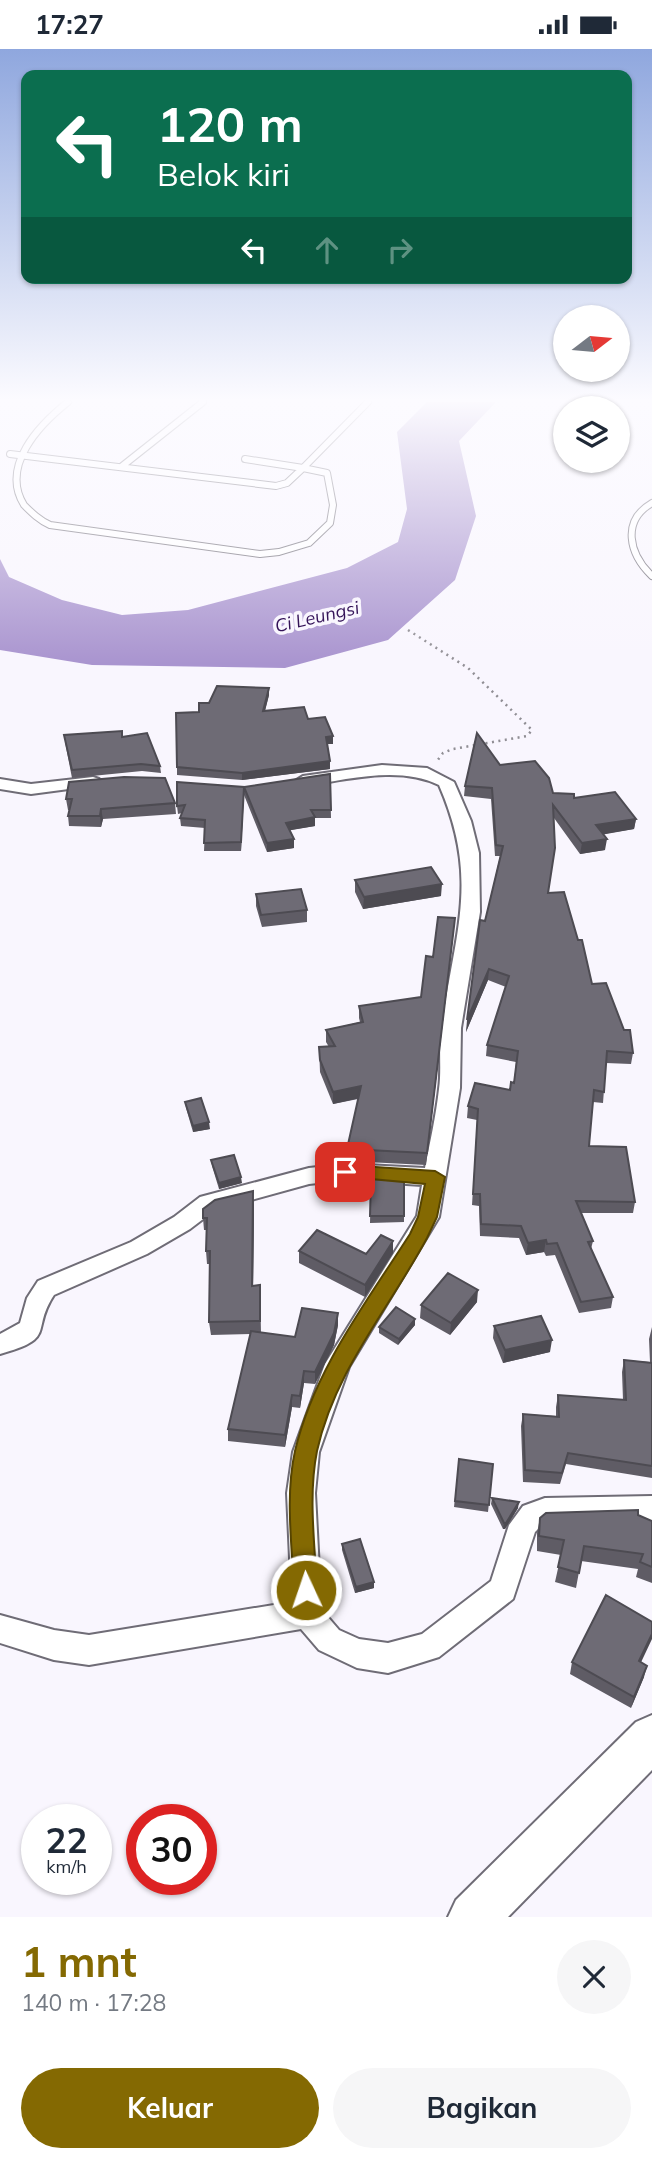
<!DOCTYPE html>
<html lang="id">
<head>
<meta charset="utf-8">
<style>
	:root { --surface:#fff; --page:#f6f6f7; --text:#1f2937; --muted:#747a83; --accent:#846902 }
	body { margin:0; font-family:Mulish,sans-serif; background:var(--page); color:var(--text); height:100vh; display:flex; flex-direction:column; font-size:26px; white-space:nowrap }
	* { box-sizing:border-box; margin:0 }
	p { font-size:23px; color:var(--muted) }
	.icon { flex:none; width:38px; height:38px; fill:none; stroke:currentColor; stroke-width:2; stroke-linecap:round; stroke-linejoin:round }
	.map { position:relative; height:1868px; overflow:hidden }
	.side { display:flex; flex-direction:column; background:var(--surface); flex:1 }
	.side>* { flex:none }
	.top-card { position:absolute; left:21px; top:21px; width:611px; height:214px; border-radius:14px; box-shadow:0 2px 5px #0004; background:#0b6e4f; color:#fff; overflow:hidden }
	.needle { width:46px; rotate:74deg }
	.fabs { position:absolute; left:553px; top:256px; display:grid; gap:14px }
	.fabs a { display:grid; place-items:center; width:77px; height:77px; border-radius:50%; background:var(--surface); box-shadow:0 2px 5px #0004; font-size:35px }
	.speed { position:absolute; left:21px; top:1755px; display:flex; gap:14px; font-size:35px; font-weight:700; text-align:center }
	.speed>* { display:grid; place-content:center; width:91px; height:91px; border-radius:50%; background:var(--surface); box-shadow:0 2px 5px #0004; line-height:1 }
	.speed small { font-size:18px; font-weight:400 }
	.speed .limit { border:10px solid #d22; background:#fff; color:#111 }
	.pin { position:absolute; display:grid; place-items:center; width:60px; height:60px; color:#fff; margin:-30px; border-radius:14px; box-shadow:0 4px 10px #0006 }
	.me { position:absolute; width:77px; margin:-38px; rotate:357deg; stroke-linejoin:round; filter:drop-shadow(0 0 5px #0008) }
	.turn { display:flex; align-items:center; gap:24px; height:147px; padding:0 21px; font-size:32px }
	.turn .icon { width:91px; height:91px; stroke-width:2.5 }
	.turn b { display:block; font-size:49px; line-height:60px }
	.lanes { display:flex; align-items:center; height:66px; padding:0 21px; background:#0003; justify-content:center; gap:35px; direction:ltr }
	.lanes .off { opacity:.35 }
	.round { display:grid; place-items:center; flex:none; width:74px; height:74px; border-radius:37px; background:var(--page) }
	.overview { display:flex; align-items:center; justify-content:space-between; height:119px; padding:0 21px }
	h1 { font-size:42px; font-weight:700; line-height:52px; color:var(--accent) }
	.cta { display:flex; gap:14px; margin-top:auto; padding:14px 21px }
	.cta a { flex:1; height:80px; border-radius:42px; background:var(--accent); color:#fff; font-size:28px; font-weight:700; line-height:80px; text-align:center }
	.cta a+a { background:var(--page); color:var(--text) }
	.status { display:flex; justify-content:space-between; align-items:center; height:49px; padding:0 35px; background:var(--surface); direction:ltr }
	.status svg { height:19px; fill:currentColor }
	.map>svg:first-child { display:block }
</style>
</head>
<body>
<div class="status"><b>17:27</b><svg viewBox="0 0 49 12"><path d="M0 12V9h3v3zM5 12V6h3v6zM10 12V3h3v9zM15 12V0h3v12zM26 1h20v11H26zM47 4h2v5h-2z"/></svg></div>
<div class="map">
<svg width="652" height="1868" viewBox="0 0 652 1868">
	<rect width="100%" height="100%" fill="#f9f6fe"/>
	<path fill="#a994cf" d="M427 353H496L459 392 476 467 455 531 388 591 285 619 92 616 0 601V510L9 528 62 551 122 566 188 561 347 519 398 493 407 460 397 383Z"/>
	<g fill="none" stroke-linecap="round" stroke-linejoin="round">
		<g stroke="#6f6c76" stroke-width="8">
			<path id="lane" d="M68 353C39 376 0 417 24 456 32 464 39 471 50 476L260 505 279 503 309 494 330 474 333 456 327 424 303 419 368 353
				M10 405 276 437 287 434 303 419 245 410
				M121 418 203 353
				M652 454C621 472 629 505 652 527"/>
		</g>
		<g stroke="#6f6c76" stroke-width="4">
			<path id="street" d="M382 716 427 719 454 733 471 772 479 804 480 863 461 979 460 1039 439 1168 349 1318 319 1403 315 1444 321 1560 339 1581 359 1590 388 1594 422 1585 491 1532 509 1476 523 1457 545 1449 652 1447V1473L542 1476 535 1483 513 1550 439 1608 388 1624 357 1619 319 1601 301 1580 89 1616 54 1611 0 1594V1566L54 1581 89 1586 292 1553 287 1444 293 1403 325 1315 417 1167 422 1136 345 1131 309 1135 215 1161 190 1180 147 1205 54 1246C30 1282 58 1289 0 1305V1285L20 1274 27 1249 38 1232 131 1193 174 1168 200 1148 309 1119 345 1115 425 1119C430 1093 436 1067 439 1040 442 1019 438 997 442 976 455 881 480 830 439 736 398 716 347 731 303 737L295 732 303 727Z
				M93 728 99 730V736L31 745 0 740V730L31 735Z"/>
		</g>
		<g stroke="#6f6c76" stroke-width="4">
			<path id="secondary" d="M652 1666V1721L508 1868H448L456 1851 636 1673Z"/>
		</g>
		<path stroke="#908e94" stroke-width="2.5" stroke-dasharray="2 4.5" stroke-linecap="butt" d="M408 581 468 619 532 681 527 687 453 700 443 704 437 712"/>
		<use href="#lane" stroke="#fff" stroke-width="6"/>
		<use href="#street" fill="#fff" fill-rule="evenodd"/>
		<use href="#secondary" fill="#fff" fill-rule="evenodd"/>
	</g>
	<path fill="#5f5c65" d="M269 639V646L265 662 308 670 333 695H327L330 720 242 731 177 726V718L199 663 209 654Z
		M123 687 160 717 161 724 142 722 72 729 65 693Z
		M500 716 553 744 574 749 636 770 634 780 603 785 605 801 580 805 554 769 548 844 578 891 592 935 633 1004 631 1015 606 1014 603 1054 593 1053 589 1097 635 1153 633 1164H581L593 1192 591 1200 613 1248 611 1259 579 1264 555 1206 546 1207 544 1203 526 1206 519 1189 480 1187 479 1157 472 1156 477 1071 467 1069 468 1057 510 1041 514 1034 516 1013 486 1007 487 996 506 938 488 931 466 983 485 872 500 807H495L491 750 464 747 465 737Z
		M330 725 331 769H315V777L290 781 294 790V799L267 803 244 746V738Z
		M244 738 241 802H204L205 779 181 777 180 769 182 764 178 765 177 757Z
		M66 750 175 754 176 765 103 770 101 778 69 777 68 767 69 761H68Z
		M355 831 441 847 363 860 355 843Z
		M256 845 307 861V873L262 878 256 857Z
		M454 880 426 1116 347 1112V1100L358 1050 333 1055 320 1023 319 998H329L326 993V981L360 973 359 969V957L421 948 433 908Z
		M185 1053 210 1080 193 1083 186 1059Z
		M211 1111 242 1134 219 1140 212 1117Z
		M371 1129 404 1131V1173L370 1174Z
		M254 1155 253 1237 260 1236 261 1284 295 1288 338 1264V1276L334 1296 315 1335 304 1334 300 1359 292 1358 285 1398 228 1392V1380L250 1285 211 1286 209 1273 210 1215H207L206 1202V1181H204L203 1169Z
		M393 1192V1204L365 1248 299 1214V1202L366 1205Z
		M477 1253 450 1286 420 1269 421 1256Z
		M415 1270V1276L398 1296 379 1284V1278Z
		M494 1277 550 1303 503 1314 493 1289Z
		M652 1278V1429L566 1415 560 1435 523 1433 521 1377 523 1365 556 1367V1358L558 1346 623 1351 622 1323 624 1311 650 1313 649 1290Z
		M459 1410 493 1415 488 1463 454 1458Z
		M492 1449 518 1459 505 1480H503L491 1455Z
		M638 1466 652 1472V1534L636 1528 638 1520 581 1512 576 1539 555 1533 561 1506 537 1502V1484L540 1469Z
		M342 1495 374 1539 355 1544 342 1501Z
		M572 1613 644 1628 631 1659 570 1625Z"/>
	<path fill="#4d4b52" d="M269 639V646L263 669V662Z
		M333 687V695H326V688Z
		M330 712V720L242 731V724Z
		M244 738V747L241 802V793Z
		M101 760 103 770 101 778 100 767Z
		M315 768V777L286 782V774Z
		M636 770 634 780 595 787 596 776Z
		M294 790V799L267 803V794Z
		M607 790 605 801 580 805 582 794Z
		M442 835 441 847 363 860 364 848Z
		M455 869 454 880 426 1116 427 1104Z
		M489 920 488 931 466 983 467 971Z
		M361 1037 360 1049 333 1055V1043Z
		M209 1073 210 1080 193 1083V1077Z
		M241 1128 242 1134 219 1140V1134Z
		M253 1142 254 1155 253 1249 252 1237Z
		M546 1191 544 1203 526 1206 528 1194Z
		M393 1192V1204L365 1248V1236Z
		M478 1241 477 1253 450 1286 451 1274Z
		M338 1264V1276L334 1296 315 1335V1323Z
		M415 1270V1276L398 1296 399 1290Z
		M552 1291 550 1303 503 1314 505 1301Z
		M304 1322V1334L300 1359V1347Z
		M292 1346V1358L285 1398V1386Z
		M519 1453 518 1459 505 1480H503L504 1474Z
		M374 1533V1539L355 1544 356 1538Z
		M652 1585V1590L636 1624 639 1612Z
		M647 1617 644 1628 631 1659 634 1648Z"/>
	<path fill="#6e6b75" stroke="#4d4b52" stroke-width="2" d="M217 637 269 639 263 662 304 658 308 670 325 668 333 687 326 688 330 712 242 724 177 718 176 664 199 663V654H209Z
		M122 682V688L147 684 160 717 141 715 72 721 64 686Z
		M477 684 500 716 535 712 549 729 553 744 574 745V749L615 743 636 770 596 776 607 790 582 794 553 756 555 799 548 844 564 843 578 891H582L592 935 606 934 624 981H630L633 1004 607 1002 604 1043 594 1041 589 1097 626 1098 635 1153 576 1152 593 1192 588 1193 613 1248 581 1253 557 1194 547 1195 546 1191 528 1194 521 1177 481 1175 480 1145H473L478 1060 468 1057 475 1034 510 1041 511 1033 514 1034 518 1002 487 996 509 927 489 920 467 971 480 871 485 872 503 797 496 796 492 739 465 737Z
		M330 725 331 761H311L315 768 286 774 294 790 267 794 244 738Z
		M124 728 165 729 175 754 101 760 100 767H68L72 750H66L69 733Z
		M177 733 244 738 241 793 204 794 205 771 180 769 185 756 177 757Z
		M431 818 442 835 364 848 355 831Z
		M301 840 307 861 261 866 256 845Z
		M438 868 455 869 427 1104 347 1100 361 1037 333 1043 320 1011 319 998 335 997 326 981 363 973 359 957 421 948 426 907 433 908Z
		M201 1049 209 1073 193 1077 185 1053Z
		M234 1106 241 1128 219 1134 211 1111Z
		M371 1129 404 1131V1167H370Z
		M253 1142 252 1237 260 1236V1272L209 1273 210 1202H206L207 1169H203V1160L215 1151Z
		M317 1181 366 1205 381 1186 393 1192 365 1236 299 1202Z
		M448 1224 478 1241 451 1274 421 1256Z
		M396 1258 415 1270 399 1290 379 1278Z
		M302 1259 338 1264 334 1284 315 1323 304 1322 300 1347 292 1346 285 1386 228 1380 251 1282 295 1288Z
		M541 1267 552 1291 505 1301 494 1277Z
		M624 1311 652 1314V1417L568 1404 562 1424 525 1421 523 1365 559 1368 558 1346 626 1351Z
		M459 1410 493 1415 489 1456 455 1452Z
		M492 1449 519 1453 506 1474H504Z
		M638 1461V1466L652 1472V1518L640 1513 643 1505 584 1497 579 1524 558 1518 564 1491 539 1487 540 1469 546 1464Z
		M360 1490 374 1533 356 1538 342 1495Z
		M606 1546 652 1573V1585L639 1612 647 1617 634 1648 572 1613Z"/>
	<linearGradient id="sky" x2="0" y2="1"><stop stop-color="#8fa7de"/><stop offset="0.57" stop-color="#fcfbff"/><stop offset="1" stop-color="#fcfbff" stop-opacity="0"/></linearGradient>
	<rect width="652" height="615" fill="url(#sky)"/>
	<path fill="#846902" stroke="#564401" stroke-width="2" d="M345 1116 435 1122 445 1128 437 1168 427 1189C389 1260 335 1321 317 1402 308 1447 315 1496 317 1541L314 1549 306 1553 297 1549 294 1541C292 1496 285 1447 295 1402 314 1321 366 1254 410 1185L418 1168 425 1135 338 1127 336 1123Z"/>
	<g text-anchor="middle" stroke-width="7" stroke-linejoin="round" paint-order="stroke">
		<g font-size="18" font-style="italic" fill="#341358" stroke="#f9f6fe">
			<text transform="translate(317 568) rotate(-13)" y="6">Ci Leungsi</text>
		</g>
	</g>
</svg>
<div class="fabs">
<a><svg class="needle" viewBox="-14 -14 28 28"><path d="M0-13l5 13h-10z" fill="#e53935"/><path d="M0 13l5-13h-10z" fill="#747a83"/></svg></a>
<a><svg class="icon" aria-label="layers" viewBox="0 0 24 24"><path d="M12 4l9 5-9 5-9-5zM3 14l9 5 9-5"/></svg></a>
</div>
<div class="speed"><div>22<small>km/h</small></div><div class="limit">30</div></div>
<div class="pin" style="left:345px;top:1123px;background:#d93025"><svg class="icon" aria-label="arrive" viewBox="0 0 24 24"><path d="M6 21V4h12l-3 4 3 4H6"/></svg></div>
<svg class="me" style="left:306px;top:1541px" viewBox="-20 -20 40 40"><circle r="17" fill="#846902" stroke="#fff" stroke-width="3"/><path d="M0-11L8 9 0 5-8 9z" fill="#fff"/></svg>
<div class="top-card">
<div class="turn"><svg class="icon" aria-label="left" viewBox="0 0 24 24"><path d="M17 20v-9H6M10 6l-5 5 5 5"/></svg><div><b>120 m</b>Belok kiri</div></div>
<div class="lanes"><svg class="icon" aria-label="left" viewBox="0 0 24 24"><path d="M17 20v-9H6M10 6l-5 5 5 5"/></svg><svg class="icon off" aria-label="ahead" viewBox="0 0 24 24"><path d="M12 20V5M6 11l6-6 6 6"/></svg><svg class="icon off" aria-label="right" viewBox="0 0 24 24"><path d="M7 20v-9h11M14 6l5 5-5 5"/></svg></div>
</div>
</div>
<section class="side">
<div class="overview"><div><h1>1 mnt</h1><p>140 m · 17:28</p></div><a class="round"><svg class="icon" aria-label="close" viewBox="0 0 24 24"><path d="M6 6l12 12M18 6L6 18"/></svg></a></div>
<div class="cta"><a>Keluar</a><a>Bagikan</a></div>
</section>
</body>
</html>
